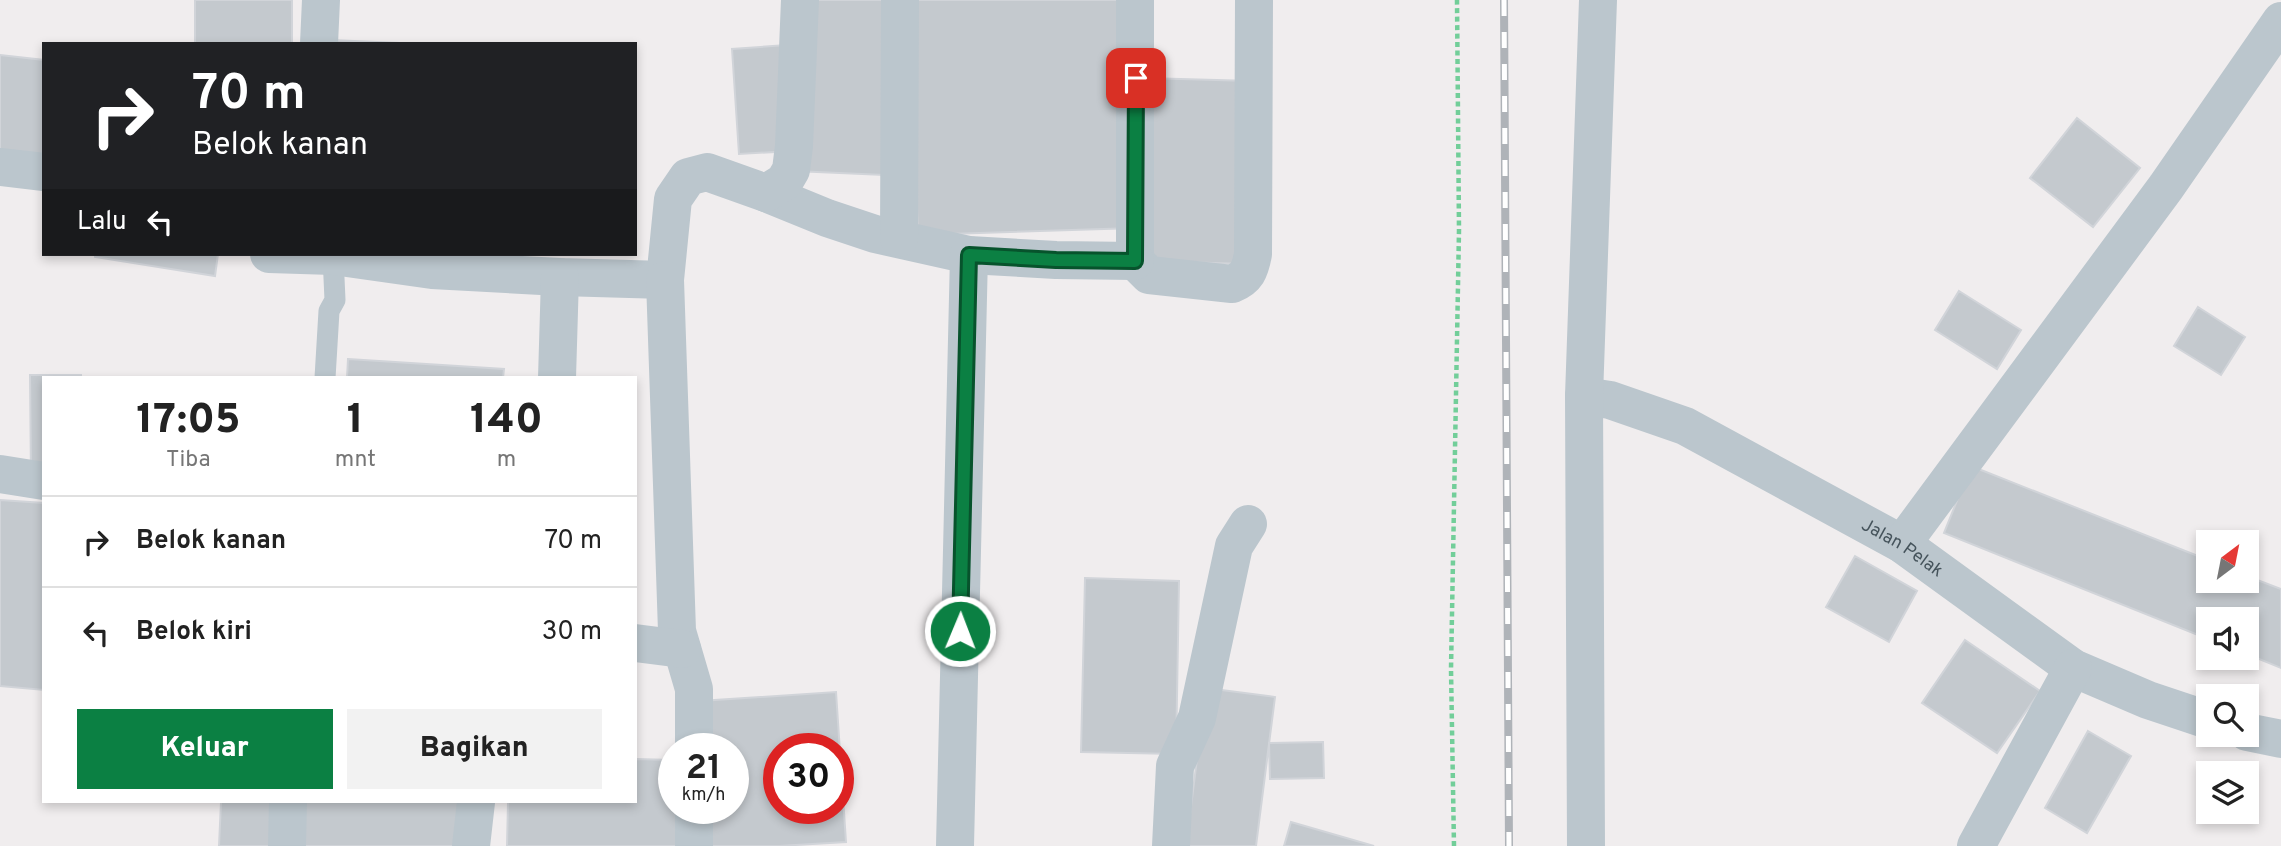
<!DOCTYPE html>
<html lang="id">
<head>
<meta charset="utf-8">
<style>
	:root { --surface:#fff; --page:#f2f2f2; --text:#222; --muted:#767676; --line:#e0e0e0; --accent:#0b8043 }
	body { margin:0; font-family:Overpass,sans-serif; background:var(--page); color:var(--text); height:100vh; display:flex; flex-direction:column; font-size:26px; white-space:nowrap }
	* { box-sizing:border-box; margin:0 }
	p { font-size:23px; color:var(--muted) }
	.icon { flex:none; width:38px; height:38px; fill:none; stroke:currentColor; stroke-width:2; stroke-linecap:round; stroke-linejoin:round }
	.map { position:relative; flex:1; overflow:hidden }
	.side { position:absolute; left:42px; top:376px; width:595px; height:427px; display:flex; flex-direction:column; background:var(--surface); border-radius:0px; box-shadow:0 4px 10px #0003 }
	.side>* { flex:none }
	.banner { position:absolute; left:42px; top:42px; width:595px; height:214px; border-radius:0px; box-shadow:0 4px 10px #0003; background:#202124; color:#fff; overflow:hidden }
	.needle { width:46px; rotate:32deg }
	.buttons { position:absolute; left:2196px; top:530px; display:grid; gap:14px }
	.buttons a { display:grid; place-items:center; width:63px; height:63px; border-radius:0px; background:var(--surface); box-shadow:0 4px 10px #0003; font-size:35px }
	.speed { position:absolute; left:658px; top:733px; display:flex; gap:14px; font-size:35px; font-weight:700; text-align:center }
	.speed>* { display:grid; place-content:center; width:91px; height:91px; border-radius:50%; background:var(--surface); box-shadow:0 4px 10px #0003; line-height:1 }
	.speed small { font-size:18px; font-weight:400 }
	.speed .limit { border:10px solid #d22; background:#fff; color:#111 }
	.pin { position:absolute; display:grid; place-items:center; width:60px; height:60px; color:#fff; margin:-30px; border-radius:14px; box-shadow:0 4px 10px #0006 }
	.me { position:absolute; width:77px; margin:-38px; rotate:1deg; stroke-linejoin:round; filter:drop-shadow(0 0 5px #0008) }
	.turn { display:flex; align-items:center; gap:24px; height:147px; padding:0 35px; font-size:32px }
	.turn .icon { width:91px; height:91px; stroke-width:2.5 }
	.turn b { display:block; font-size:49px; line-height:60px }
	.then { display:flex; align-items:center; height:66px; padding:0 35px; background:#0003; gap:14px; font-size:26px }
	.eta { display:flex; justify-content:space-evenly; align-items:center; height:119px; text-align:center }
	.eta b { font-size:42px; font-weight:800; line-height:49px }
	.action { display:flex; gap:14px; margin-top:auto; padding:14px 35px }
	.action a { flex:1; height:80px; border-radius:0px; background:var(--accent); color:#fff; font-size:28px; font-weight:800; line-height:80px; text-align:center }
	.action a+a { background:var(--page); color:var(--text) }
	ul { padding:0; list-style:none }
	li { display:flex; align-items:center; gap:21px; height:91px; padding:0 35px; border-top:2px solid var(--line) }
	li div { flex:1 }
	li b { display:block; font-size:26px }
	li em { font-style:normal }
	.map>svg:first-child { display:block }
</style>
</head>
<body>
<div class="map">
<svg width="2281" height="846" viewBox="0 0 2281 846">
	<rect width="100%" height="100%" fill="#f0edee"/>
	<path fill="#c4c9ce" stroke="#d1d4d9" stroke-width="2" fill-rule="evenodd" d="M195 0H292V44H195Z
		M803 0H891L884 175 795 171Z
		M909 0H1126L1135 228 918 235Z
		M331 40 423 44H331Z
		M786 45 793 151 739 154 732 49Z
		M0 55 44 60V164L0 159Z
		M1145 78 1251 81 1248 264 1142 261Z
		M2077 118 2140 168 2093 227 2030 178Z
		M95 254H218L215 276 95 257Z
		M1959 291 2021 330 1997 369 1935 330Z
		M2198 307 2245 337 2221 375 2174 346Z
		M348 359 504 369 503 378H347Z
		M30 375H81V378H44V478H31Z
		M1971 466 2208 560V581H2247V576L2281 589V668L2247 654V620H2208V639L1944 533Z
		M0 500 44 503V690L0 686Z
		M1855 556 1917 591 1889 642 1826 607Z
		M1085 578 1179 581 1176 754 1081 752Z
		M1965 640 2040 691 1997 753 1922 703Z
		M1206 688 1275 697 1256 846H1186Z
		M836 692 846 842 779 846H710L707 808H733V749H703L700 701ZM779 749H838V808H779Z
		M2088 731 2131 756 2087 833 2045 808Z
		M1323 742 1324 778 1270 779 1269 743Z
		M635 759 674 760V808H682L681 846H507L508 802H635Z
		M221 802H286L283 846H219Z
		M298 802H470L468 846H296Z
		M1291 822 1374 846H1284Z"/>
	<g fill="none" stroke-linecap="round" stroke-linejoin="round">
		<path stroke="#72ce99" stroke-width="4.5" stroke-dasharray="5 3.5" stroke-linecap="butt" d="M1454 846 1451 669 1459 230 1457 0"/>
		<path stroke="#bbc6cd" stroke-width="21" d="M325 378 329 311 335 300 333 256"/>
		<g stroke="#bbc6cd" stroke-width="38">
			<path d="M1135 0V261L1149 275 1232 284C1247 278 1250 270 1253 254L1254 0"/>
			<path d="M319 44 321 0"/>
			<path d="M0 167 44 172"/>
			<path d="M766 193 827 218 875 234 969 255 1056 260 1135 261"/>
			<path d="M899 238 900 0"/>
			<path d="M269 254 333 256 432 270 560 277 665 280 673 199 688 177 707 172 766 193 784 182 791 170 794 146 800 0"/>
			<path d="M665 280 677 631 694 689V749"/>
			<path d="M557 378 560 277"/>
			<path id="s1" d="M1584 396 1610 400 1685 426 1902 544 2073 668 2148 700 2208 720"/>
			<path d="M0 474 44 481"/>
			<path d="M1902 544 2166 187 2281 21"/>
			<path d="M635 643 682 649"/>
			<path d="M2247 732 2281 739"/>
			<path d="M694 808V846"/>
			<path d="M287 846 288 802"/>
			<path d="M471 846 476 802"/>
			<path d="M955 846 969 255"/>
			<path d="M1171 846 1175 766 1197 718 1234 546 1248 524"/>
			<path d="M1586 846 1584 396 1598 0"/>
			<path d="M1976 846 2073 668"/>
		</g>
		<g stroke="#afb3b8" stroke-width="8">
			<path id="rail" d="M1504 0 1509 846"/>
		</g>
		<use href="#rail" stroke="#fff" stroke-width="5" stroke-dasharray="16" stroke-linecap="butt"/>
	</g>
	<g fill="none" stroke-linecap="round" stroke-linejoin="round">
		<g stroke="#07532c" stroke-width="18">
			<path id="route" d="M960 631 969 255 1056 260 1135 261 1136 78"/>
		</g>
		<use href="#route" stroke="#0b8043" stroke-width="12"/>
	</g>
	<g text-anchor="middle" stroke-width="5" stroke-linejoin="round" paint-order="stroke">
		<g font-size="18" fill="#45535b" stroke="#fff">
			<text dy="6" stroke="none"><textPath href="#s1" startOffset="355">Jalan Pelak</textPath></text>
		</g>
	</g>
</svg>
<div class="buttons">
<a><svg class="needle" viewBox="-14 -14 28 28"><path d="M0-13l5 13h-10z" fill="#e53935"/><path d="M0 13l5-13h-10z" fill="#767676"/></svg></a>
<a><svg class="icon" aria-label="sound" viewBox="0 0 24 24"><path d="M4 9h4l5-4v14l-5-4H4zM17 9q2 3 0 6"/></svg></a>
<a><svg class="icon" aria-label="search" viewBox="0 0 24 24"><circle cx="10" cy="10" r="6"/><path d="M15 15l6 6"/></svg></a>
<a><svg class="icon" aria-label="layers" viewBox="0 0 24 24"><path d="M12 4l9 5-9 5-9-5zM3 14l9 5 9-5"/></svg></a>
</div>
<div class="speed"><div>21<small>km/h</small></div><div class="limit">30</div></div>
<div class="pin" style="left:1136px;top:78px;background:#d93025"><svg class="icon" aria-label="arrive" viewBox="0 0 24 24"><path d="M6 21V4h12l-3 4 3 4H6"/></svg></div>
<svg class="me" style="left:960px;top:631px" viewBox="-20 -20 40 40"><circle r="17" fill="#0b8043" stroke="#fff" stroke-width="3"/><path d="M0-11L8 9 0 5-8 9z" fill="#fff"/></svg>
<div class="banner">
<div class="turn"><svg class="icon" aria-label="right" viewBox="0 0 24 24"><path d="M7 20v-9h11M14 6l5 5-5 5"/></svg><div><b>70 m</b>Belok kanan</div></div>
<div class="then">Lalu<svg class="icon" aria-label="left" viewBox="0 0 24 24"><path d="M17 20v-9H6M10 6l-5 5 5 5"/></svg></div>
</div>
<section class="side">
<div class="eta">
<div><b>17:05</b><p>Tiba</p></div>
<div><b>1</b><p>mnt</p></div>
<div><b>140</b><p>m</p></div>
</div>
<ul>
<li><svg class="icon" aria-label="right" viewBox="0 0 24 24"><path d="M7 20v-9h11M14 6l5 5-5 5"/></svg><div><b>Belok kanan</b></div><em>70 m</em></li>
<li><svg class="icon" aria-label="left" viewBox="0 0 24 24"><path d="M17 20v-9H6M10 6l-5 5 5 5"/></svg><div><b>Belok kiri</b></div><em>30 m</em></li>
</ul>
<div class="action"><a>Keluar</a><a>Bagikan</a></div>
</section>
</div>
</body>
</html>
